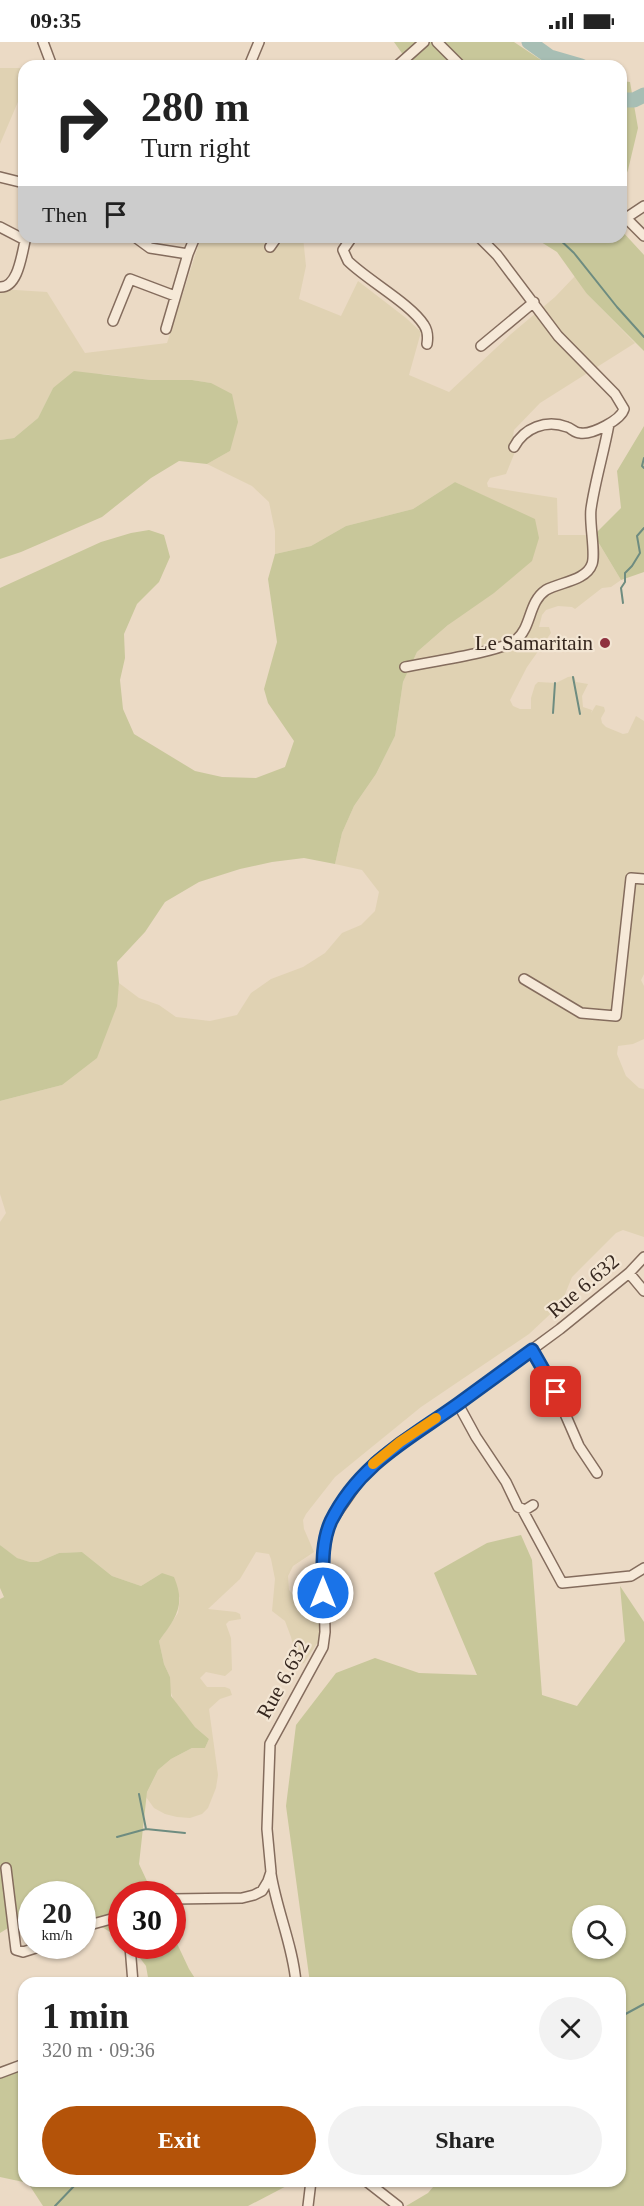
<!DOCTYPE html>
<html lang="en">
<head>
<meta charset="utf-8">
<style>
	:root { --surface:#fff; --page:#f2f2f2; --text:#222; --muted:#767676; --accent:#b45309 }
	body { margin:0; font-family:"Times New Roman",serif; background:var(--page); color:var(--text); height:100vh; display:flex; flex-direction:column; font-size:22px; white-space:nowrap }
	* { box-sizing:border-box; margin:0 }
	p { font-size:20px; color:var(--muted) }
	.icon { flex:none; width:33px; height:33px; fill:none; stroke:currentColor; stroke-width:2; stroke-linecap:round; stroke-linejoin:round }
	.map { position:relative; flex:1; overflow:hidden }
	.panel { position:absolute; left:18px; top:1935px; width:608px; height:210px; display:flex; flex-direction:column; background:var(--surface); border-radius:18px; box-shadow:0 2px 4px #0004 }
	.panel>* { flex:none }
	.hud { position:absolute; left:18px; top:18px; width:609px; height:183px; border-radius:18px; box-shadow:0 2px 4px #0004; background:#fff; color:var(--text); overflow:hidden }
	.tools { position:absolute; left:572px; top:1863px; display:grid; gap:12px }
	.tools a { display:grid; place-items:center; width:54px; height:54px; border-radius:50%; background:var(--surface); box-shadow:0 2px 4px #0004; font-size:30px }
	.speed { position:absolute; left:18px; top:1839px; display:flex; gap:12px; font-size:30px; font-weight:700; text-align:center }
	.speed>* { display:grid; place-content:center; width:78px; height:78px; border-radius:50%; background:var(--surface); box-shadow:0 2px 4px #0004; line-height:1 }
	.speed small { font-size:15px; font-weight:400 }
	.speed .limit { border:9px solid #d22; background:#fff; color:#111 }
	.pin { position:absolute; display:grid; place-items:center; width:51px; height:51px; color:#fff; margin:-26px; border-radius:12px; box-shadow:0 3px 9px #0006 }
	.me { position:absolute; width:66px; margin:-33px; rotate:0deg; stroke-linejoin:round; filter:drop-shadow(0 0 4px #0008) }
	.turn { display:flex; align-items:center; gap:21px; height:126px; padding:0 24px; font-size:27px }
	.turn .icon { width:78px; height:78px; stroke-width:2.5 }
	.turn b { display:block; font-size:42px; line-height:51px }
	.then { display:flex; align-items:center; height:57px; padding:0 24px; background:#0003; gap:12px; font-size:22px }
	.round { display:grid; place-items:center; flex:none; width:63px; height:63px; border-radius:32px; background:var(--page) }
	.summary { display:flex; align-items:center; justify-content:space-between; height:102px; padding:0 24px }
	h1 { font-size:36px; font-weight:700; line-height:45px }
	.action { display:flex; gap:12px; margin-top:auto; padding:12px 24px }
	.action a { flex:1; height:69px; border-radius:36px; background:var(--accent); color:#fff; font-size:24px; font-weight:700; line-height:69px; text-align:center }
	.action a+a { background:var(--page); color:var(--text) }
	.status { display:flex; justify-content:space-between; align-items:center; height:42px; padding:0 30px; background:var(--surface); direction:ltr }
	.status svg { height:16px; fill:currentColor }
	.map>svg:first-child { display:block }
</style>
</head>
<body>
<div class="status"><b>09:35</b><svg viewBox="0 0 49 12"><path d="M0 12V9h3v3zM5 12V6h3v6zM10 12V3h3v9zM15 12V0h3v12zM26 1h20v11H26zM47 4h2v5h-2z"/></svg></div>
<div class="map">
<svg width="644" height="2164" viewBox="0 0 644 2164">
	<rect width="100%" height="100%" fill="#ebdac5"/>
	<path fill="#e0d2b3" d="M0 26H24V53L20 55 0 102Z
		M201 195H303L306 224 299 257 341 274 358 239 406 276 421 290 409 333 449 350 511 292 555 255 576 233 587 252 635 301 540 361 514 388 512 400 515 410 506 432 490 436 487 441 488 445 557 456 558 493H594L621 538 611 545 602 546 575 567 572 565 558 564 546 568 542 573 539 585H549L551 591 527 625 510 658 513 664 520 667H531V656L535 643 538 640 556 641 568 635 574 634 576 640 588 642 582 654 583 665 592 668 591 671 596 663 604 665 605 669 601 676 602 681 606 685 623 692 628 691 636 674 644 679V932L641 938 644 944V997L633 1002 618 1004 617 1012 626 1034 639 1046 644 1047V1195L623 1188 616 1191 572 1235 561 1262 529 1292 421 1365 335 1435 306 1472 303 1478 304 1487 314 1510 293 1524 288 1534 289 1548 295 1555 311 1564 320 1584 318 1600 304 1621 299 1622 297 1620 291 1595 285 1579 272 1569 275 1537 271 1517 269 1512 256 1510 240 1537 208 1567 236 1570 240 1572 241 1577 229 1579 226 1582 231 1596 232 1628 225 1634 206 1630 200 1636 207 1645H225L230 1647 232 1653 220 1657 209 1667 218 1733 216 1746 208 1766 202 1772 190 1776 177 1775 165 1772 154 1766 146 1755 147 1750 158 1728 171 1717 192 1706H205L209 1697 195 1685 174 1659 170 1648V1635L164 1622 159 1599 178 1571 180 1556 162 1531 141 1544 112 1534 82 1510 59 1511 38 1520H30L16 1516 0 1503V1180L6 1171 0 1152V1059L62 1043 116 964 119 941 139 956 159 963 176 975 210 979 237 973 251 951 271 937 303 925 325 911 342 891 361 883 375 869 379 850 362 828 335 822 342 791 354 764 376 732 395 694 403 640 417 610 448 583 507 465 455 440 413 467 346 484 311 504 275 512V489L269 460 252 444 207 422 230 409 211 341 192 338H151L103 332 53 346 38 376 14 396 0 398V247L47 250 85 311 167 301Z"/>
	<path fill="#c8c79a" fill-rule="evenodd" d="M394 0H514L550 24H411Z
		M621 39 630 40 638 86 628 128 621 146Z
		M621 188 644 213V309L587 252 557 210 533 195H621Z
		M74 329 151 338H192L211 341 232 352 238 380 230 409 207 422 179 419 151 436 102 475 21 510 0 517V398L14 396 38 376 53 346Z
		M644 384V530L621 538 594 493 621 466 617 429Z
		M455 440 535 477 539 496 532 519 494 551 448 583 417 610 403 640 395 694 376 732 354 764 342 791 335 822 304 816 272 820 240 827 199 840 165 860 145 890 117 920 119 941 117 964 97 1016 62 1043 0 1059V546L101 500 131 491 149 488 164 493 170 515 159 540 137 562 124 592 125 616 120 638 123 667 134 692 195 729 222 735 256 736 285 725 294 699 268 661 264 647 277 600 268 537 275 512 311 504 346 484 413 467Z
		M521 1493 532 1518 542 1653 577 1664 625 1599 620 1544 644 1580V2164H406L428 2151 438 2139H620V1941H310L286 1764 296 1683 336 1631 375 1616 419 1631 477 1633 434 1531 487 1501ZM582 1874H615V1906H582Z
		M0 1503 17 1516 30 1520H38L59 1511 82 1510 112 1534 141 1544 162 1531 174 1535C186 1563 176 1576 159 1599L164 1622 170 1635 171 1654 195 1685 209 1697 205 1706H192L171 1717 158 1728 147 1750 139 1822 153 1852H122L121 1897 83 1873 82 1852H32L31 1878 13 1883 0 1891V1557L4 1555 0 1546Z
		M173 1893 189 1927 198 1941H149L146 1924 131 1904H172Z
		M24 2028V2139H296L248 2164H43L28 2141 0 2135V2032Z"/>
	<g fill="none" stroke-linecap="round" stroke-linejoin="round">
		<path stroke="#6e8c80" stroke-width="2" d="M557 195 574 211 617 265 644 295
			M644 416 642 424 644 426
			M623 561 621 546 625 540V531L632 524 640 511 637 494 644 486
			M573 635 580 672
			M553 671 555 641
			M139 1752 146 1787
			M117 1795 146 1787 185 1791
			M620 1975 644 1962
			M55 2164 76 2142V2139"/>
		<path stroke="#a7beb4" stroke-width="15" d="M529 0 550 15 581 24
			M621 58H634L644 53"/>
		<g stroke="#846c5d" stroke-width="12">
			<path id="minor" d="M43 0 52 24
				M437 0 461 24
				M249 24 259 0
				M397 24 424 0
				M0 135 24 141
				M621 171 644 194
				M626 176 644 164
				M0 185 25 198
				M135 195 150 206 188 212
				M352 195 343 208 348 219C367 238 411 262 424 283 428 289 428 296 427 302
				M479 195 497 213 558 294 615 352 624 367C621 378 592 393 580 391 575 391 571 386 567 385 546 377 524 386 514 405
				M270 205 277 195
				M0 245C19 246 22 209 26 195
				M113 279 130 237 175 254
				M166 287 188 212 195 195
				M481 304 534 260
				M405 625C428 620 501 610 516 598 532 585 528 560 546 548 560 540 586 539 592 522 596 512 589 481 591 467 595 439 604 410 609 382
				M524 937 581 971 616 974 631 836 644 837
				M629 1231 644 1249
				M532 1308 549 1335 579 1404 597 1431
				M458 1362 476 1395 506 1440 518 1465 525 1468 533 1463
				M522 1467 562 1541 631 1534 644 1526
				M6 1826 16 1908 23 1910 42 1904
				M271 1832C277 1869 293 1904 296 1941
				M172 1857 242 1856 254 1853 262 1849 268 1839 271 1830 267 1787 270 1702 323 1605 325 1590 323 1510 327 1490 332 1478 361 1436 375 1420 400 1400 458 1362 560 1287 629 1231 644 1215
				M82 1885 122 1874
				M130 1904 133 1941
				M0 2031 24 2022
				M366 2139 398 2164
				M308 2164 311 2139"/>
		</g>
		<use href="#minor" stroke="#f6e9d8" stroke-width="9"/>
	</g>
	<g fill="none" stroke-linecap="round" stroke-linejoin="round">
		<g stroke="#114b97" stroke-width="15">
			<path id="route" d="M323 1551C323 1527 321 1501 331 1479 359 1422 409 1397 458 1362 483 1344 507 1326 532 1308L556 1350"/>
		</g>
		<use href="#route" stroke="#1a73e8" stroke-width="10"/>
		<path stroke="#f59e0b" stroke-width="10" d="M373 1422 400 1400 436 1376"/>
	</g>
	<circle fill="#8f313f" stroke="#f3e6d4" stroke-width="2" cx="605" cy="601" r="6"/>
	<g text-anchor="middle" stroke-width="4.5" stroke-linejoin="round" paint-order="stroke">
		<g font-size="21" fill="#36271f" stroke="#f3e6d4" text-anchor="end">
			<text x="593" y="608">Le Samaritain</text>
		</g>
		<g font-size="21" fill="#36271f" stroke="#f3e6d4">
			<text transform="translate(583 1244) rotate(-40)" y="7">Rue 6.632</text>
			<text transform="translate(283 1637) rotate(-61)" y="7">Rue 6.632</text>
		</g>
	</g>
</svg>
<div class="tools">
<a><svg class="icon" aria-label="search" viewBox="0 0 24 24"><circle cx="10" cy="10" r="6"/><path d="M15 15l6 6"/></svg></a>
</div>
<div class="speed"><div>20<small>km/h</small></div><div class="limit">30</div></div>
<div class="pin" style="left:556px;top:1350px;background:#d93025"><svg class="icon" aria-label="arrive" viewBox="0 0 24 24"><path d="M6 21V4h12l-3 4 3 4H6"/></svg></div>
<svg class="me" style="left:323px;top:1551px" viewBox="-20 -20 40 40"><circle r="17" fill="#1a73e8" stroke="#fff" stroke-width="3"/><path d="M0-11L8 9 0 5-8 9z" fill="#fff"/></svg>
<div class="hud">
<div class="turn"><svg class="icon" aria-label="right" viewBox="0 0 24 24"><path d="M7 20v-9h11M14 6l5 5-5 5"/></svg><div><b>280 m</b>Turn right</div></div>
<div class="then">Then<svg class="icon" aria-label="arrive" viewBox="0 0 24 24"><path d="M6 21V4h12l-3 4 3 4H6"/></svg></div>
</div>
<section class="panel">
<div class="summary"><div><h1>1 min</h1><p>320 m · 09:36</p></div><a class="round"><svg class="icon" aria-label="close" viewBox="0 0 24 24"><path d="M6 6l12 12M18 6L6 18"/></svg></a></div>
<div class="action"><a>Exit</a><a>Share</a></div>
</section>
</div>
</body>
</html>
